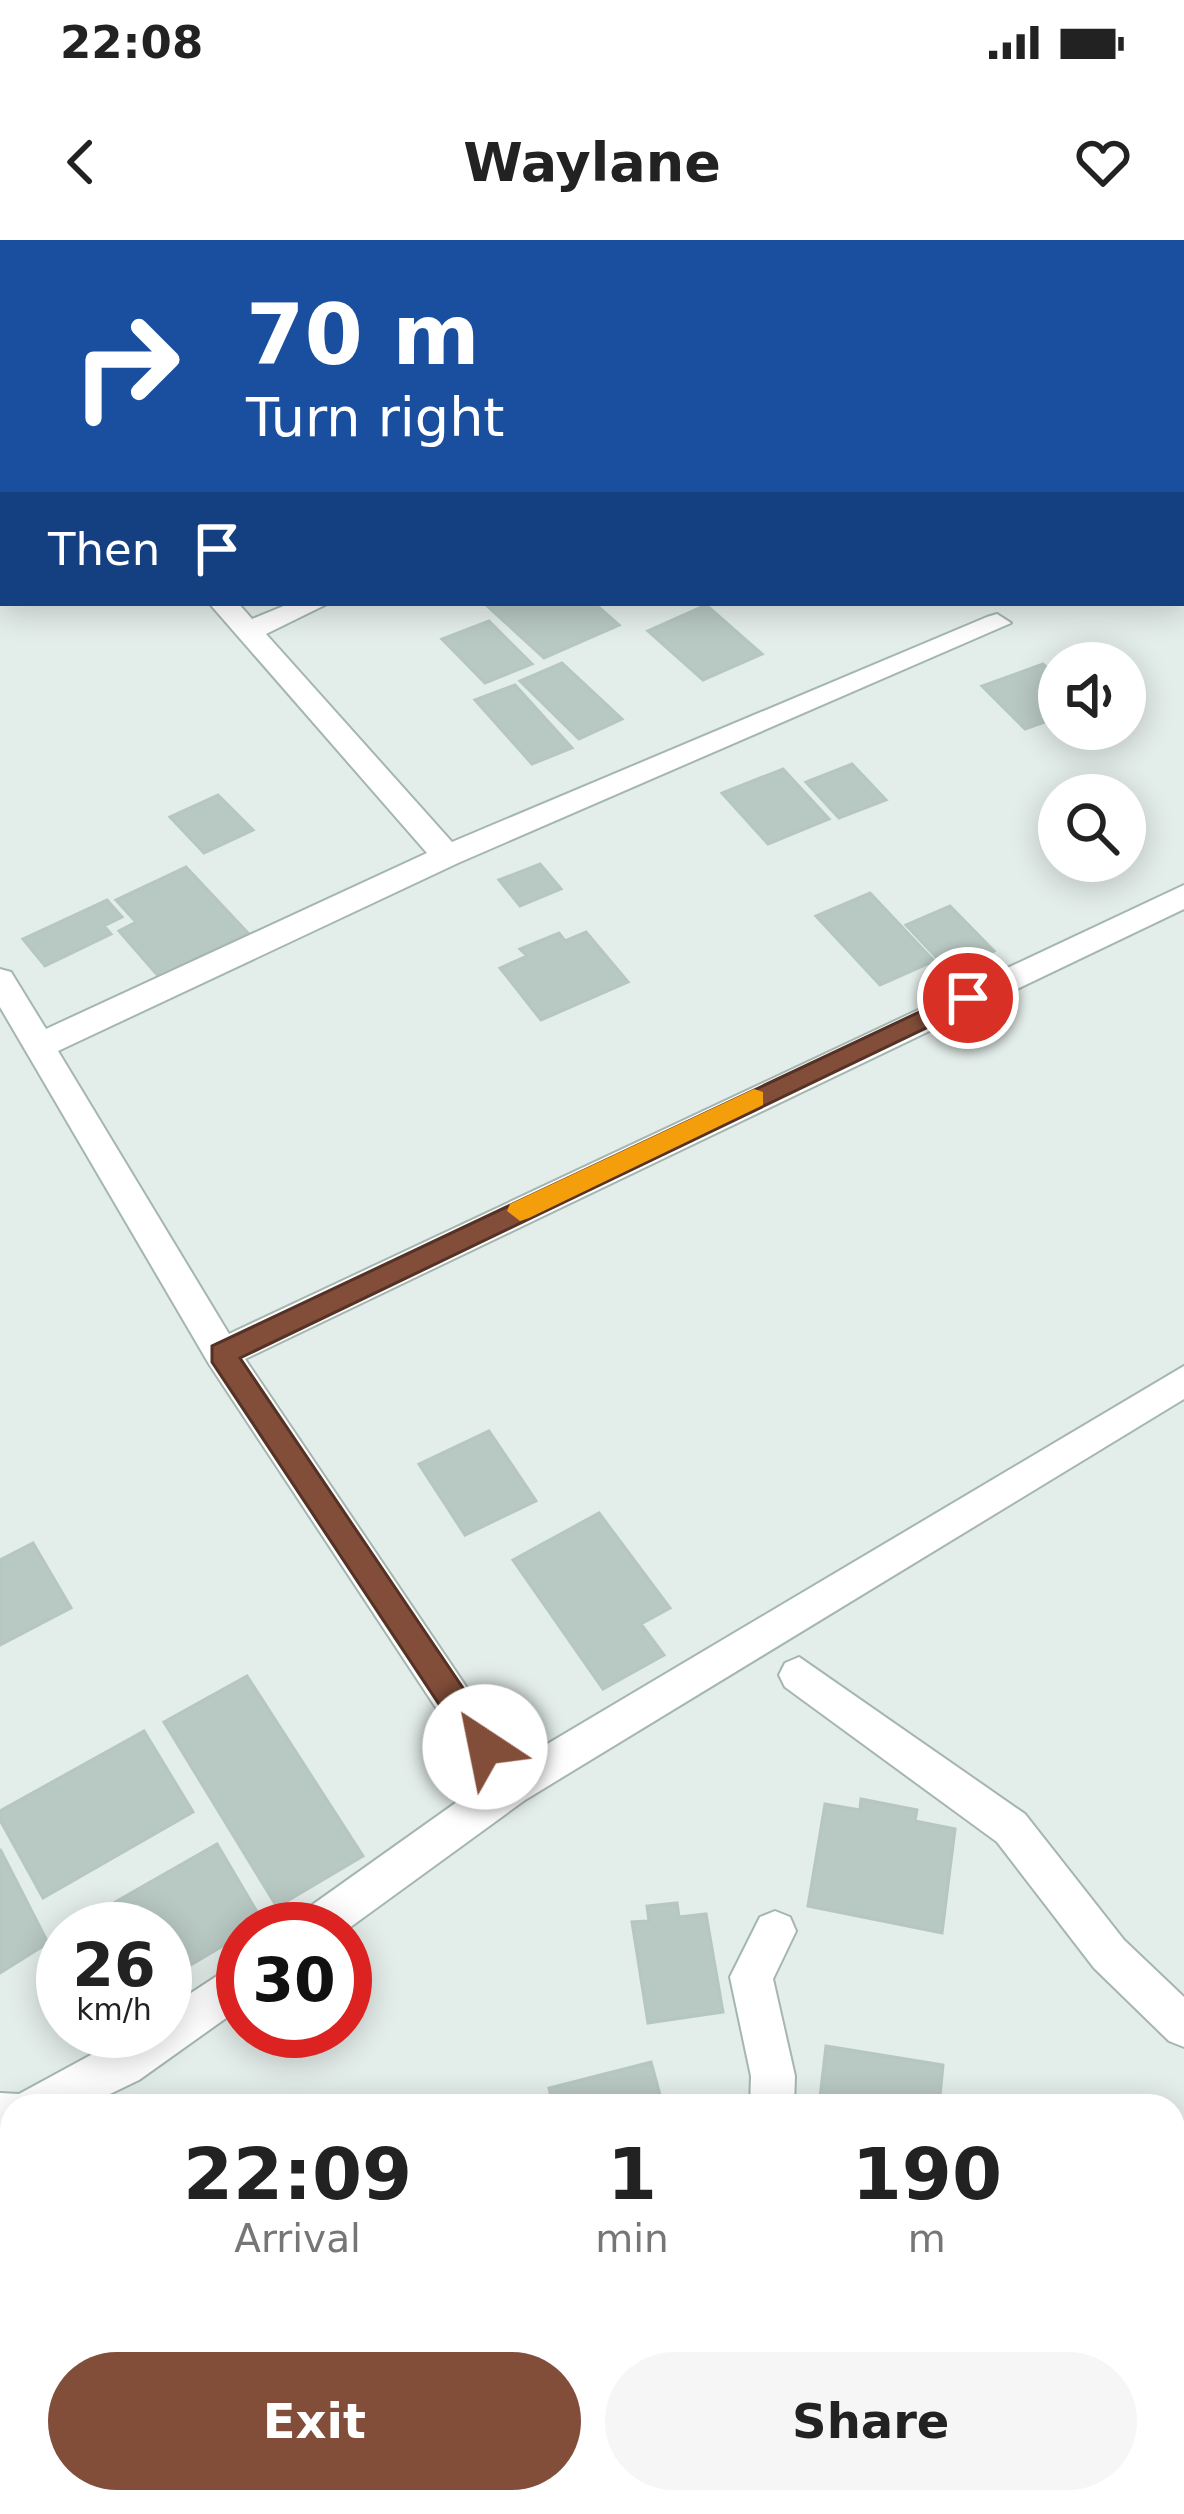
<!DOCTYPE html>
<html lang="en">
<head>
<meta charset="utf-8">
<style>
	:root { --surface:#fff; --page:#f6f6f6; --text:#222; --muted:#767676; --accent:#824d39 }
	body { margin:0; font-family:"DejaVu Sans",sans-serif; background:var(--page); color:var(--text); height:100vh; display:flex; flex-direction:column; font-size:45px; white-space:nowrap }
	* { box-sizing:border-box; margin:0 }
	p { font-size:39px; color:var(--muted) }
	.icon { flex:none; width:66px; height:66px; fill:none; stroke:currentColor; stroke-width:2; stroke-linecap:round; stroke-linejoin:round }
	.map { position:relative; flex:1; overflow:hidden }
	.details { position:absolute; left:0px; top:1854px; width:1185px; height:420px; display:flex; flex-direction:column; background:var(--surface); border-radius:36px 36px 0 0; box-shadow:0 6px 30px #0003 }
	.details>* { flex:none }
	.hud { position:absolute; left:0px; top:0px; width:1185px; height:366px; box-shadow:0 6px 30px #0003; background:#1a4fa0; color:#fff; overflow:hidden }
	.controls { position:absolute; left:1038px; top:402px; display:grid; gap:24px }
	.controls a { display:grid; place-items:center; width:108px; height:108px; border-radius:50%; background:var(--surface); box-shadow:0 6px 30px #0003; font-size:60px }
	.speed { position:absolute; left:36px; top:1662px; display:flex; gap:24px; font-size:60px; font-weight:700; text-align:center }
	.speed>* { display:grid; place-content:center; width:156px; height:156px; border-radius:50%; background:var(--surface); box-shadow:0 6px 30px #0003; line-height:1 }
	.speed small { font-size:30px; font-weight:400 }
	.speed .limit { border:18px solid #d22; background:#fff; color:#111 }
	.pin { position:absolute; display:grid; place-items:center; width:102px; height:102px; color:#fff; margin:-51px; border:6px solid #fff; border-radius:50%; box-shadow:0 3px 12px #0007 }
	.me { position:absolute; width:132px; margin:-66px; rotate:326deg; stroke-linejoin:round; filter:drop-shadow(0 0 9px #0008) }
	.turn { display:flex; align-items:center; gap:42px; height:252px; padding:0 48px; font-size:54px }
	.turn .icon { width:156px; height:156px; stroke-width:2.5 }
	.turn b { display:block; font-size:84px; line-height:102px }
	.then { display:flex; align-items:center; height:114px; padding:0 48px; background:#0003; gap:24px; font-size:45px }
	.eta { display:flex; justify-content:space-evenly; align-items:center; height:204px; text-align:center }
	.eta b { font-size:72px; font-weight:700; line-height:84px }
	.primary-button { display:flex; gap:24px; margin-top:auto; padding:24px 48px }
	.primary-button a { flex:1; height:138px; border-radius:72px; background:var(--accent); color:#fff; font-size:48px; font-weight:700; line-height:138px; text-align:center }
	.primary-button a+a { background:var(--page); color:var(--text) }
	.status { display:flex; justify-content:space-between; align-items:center; height:84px; padding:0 60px; background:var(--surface); direction:ltr }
	.status svg { height:33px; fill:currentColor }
	header { display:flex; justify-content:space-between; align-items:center; height:156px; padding:0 48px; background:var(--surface); font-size:54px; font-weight:700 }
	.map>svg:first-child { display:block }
</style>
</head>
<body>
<div class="status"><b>22:08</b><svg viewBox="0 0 49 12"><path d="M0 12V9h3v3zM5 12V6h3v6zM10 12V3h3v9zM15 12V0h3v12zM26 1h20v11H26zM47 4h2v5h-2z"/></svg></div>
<header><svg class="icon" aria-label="back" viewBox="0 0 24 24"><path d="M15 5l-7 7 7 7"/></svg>Waylane<svg class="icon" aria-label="heart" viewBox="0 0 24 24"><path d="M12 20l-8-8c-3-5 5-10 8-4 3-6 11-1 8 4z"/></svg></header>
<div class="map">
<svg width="1184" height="2274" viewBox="0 0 1184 2274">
	<rect width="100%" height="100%" fill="#e3ede9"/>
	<path fill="#b8c8c2" stroke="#b5c7c0" stroke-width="3" d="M484 363H594L619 385 544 418Z
		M706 365 762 414 703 440 648 391Z
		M489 381 532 424 485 443 442 399Z
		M562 423 622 479 579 499 520 441Z
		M1043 424 1059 439V477L1025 489 982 446Z
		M515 445 572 508 532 524 475 460Z
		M852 524 886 560 839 578 806 542Z
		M783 529 829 579 768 604 722 553Z
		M218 555 253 590 204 613 170 577Z
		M540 624 561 649 520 666 499 640Z
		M186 627 248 693 159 737 119 691 136 682 116 660Z
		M870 653 934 721 880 745 816 676Z
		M107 660 122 677 104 686 111 694 45 726 23 699Z
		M950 666 994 711 949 731 906 685Z
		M586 692 628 742 541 780 500 728 527 716 520 709 559 693 565 701Z
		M489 1191 536 1261 465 1295 419 1224Z
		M599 1273 670 1368 641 1384 664 1415 603 1449 513 1320Z
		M33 1303 71 1368 0 1405V1320Z
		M247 1436 363 1616 277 1667 164 1482Z
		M144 1491 193 1572 43 1658 0 1580V1571Z
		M861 1559 917 1570 915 1581 955 1589 942 1693 808 1666 825 1564 860 1570Z
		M217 1604 263 1682 165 1740V1689H68Z
		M0 1609 48 1703 0 1733Z
		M677 1663 679 1677 706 1674 723 1772 648 1783 632 1682 649 1681 647 1666Z
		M826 1806 943 1825 939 1866H819Z
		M651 1822 663 1866H553L549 1848Z
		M12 1927V1987L2 1991 0 1932Z
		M105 2262H180L160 2274H85Z
		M396 2262H517L478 2274H399Z"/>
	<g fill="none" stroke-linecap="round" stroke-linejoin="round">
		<g stroke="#a5b6b0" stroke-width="4">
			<path id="minor" d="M114 0H138V3H114Z
				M1032 0H1056L1057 3H1033Z
				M1182 92H1184V106H1182Z
				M0 104H3V119H0Z
				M209 363H238L252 379 291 363H329L266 394 452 602 987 377 997 374 1011 383 458 623 58 811 229 1094 1184 645V669L245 1119 517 1522 1184 1126V1159L525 1560 345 1691 292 1689 298 1675 485 1542 209 1124 0 767V729L11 732 46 789 427 613Z
				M799 1417 1025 1574 1124 1700 1184 1757V1807L1169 1801 1094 1728 997 1602 785 1447 779 1435 785 1423Z
				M775 1671 790 1677 796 1691 773 1739 795 1836 794 1866H750L751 1836 730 1737 760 1677Z
				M243 1719V1766L139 1840 85 1866H12V1895L0 1897V1853L19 1854 135 1791H165V1770Z
				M1184 2061V2107L1173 2110V2064Z
				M0 2228 12 2233V2262H26L27 2274H0Z
				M686 2262H738L733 2274H681Z"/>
		</g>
		<use href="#minor" fill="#fff" fill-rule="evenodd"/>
	</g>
	<path fill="#824d39" stroke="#543225" stroke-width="3" d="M968 749 980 758 976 764 240 1118 496 1497 500 1507 496 1517H474L212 1122V1106Z"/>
	<path fill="#f59e0b" d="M754 849 763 852V865L529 978 520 981 507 971 510 964Z"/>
</svg>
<div class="controls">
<a><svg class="icon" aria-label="sound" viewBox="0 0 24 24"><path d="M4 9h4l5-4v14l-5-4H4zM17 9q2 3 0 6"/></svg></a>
<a><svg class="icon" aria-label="search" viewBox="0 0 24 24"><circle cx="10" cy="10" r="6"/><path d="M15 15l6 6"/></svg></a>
</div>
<div class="speed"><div>26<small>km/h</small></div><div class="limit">30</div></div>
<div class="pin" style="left:968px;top:758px;background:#d93025"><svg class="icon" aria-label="arrive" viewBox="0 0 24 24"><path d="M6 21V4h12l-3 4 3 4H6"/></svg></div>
<svg class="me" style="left:485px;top:1507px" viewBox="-20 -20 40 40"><circle r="19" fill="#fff"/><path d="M0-13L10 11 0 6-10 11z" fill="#824d39"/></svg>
<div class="hud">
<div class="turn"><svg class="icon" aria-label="right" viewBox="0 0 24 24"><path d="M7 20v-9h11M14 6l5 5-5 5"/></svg><div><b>70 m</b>Turn right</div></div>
<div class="then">Then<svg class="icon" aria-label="arrive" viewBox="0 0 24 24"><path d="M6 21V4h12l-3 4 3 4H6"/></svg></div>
</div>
<section class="details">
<div class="eta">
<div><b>22:09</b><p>Arrival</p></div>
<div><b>1</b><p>min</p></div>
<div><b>190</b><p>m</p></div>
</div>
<div class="primary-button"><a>Exit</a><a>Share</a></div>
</section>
</div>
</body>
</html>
